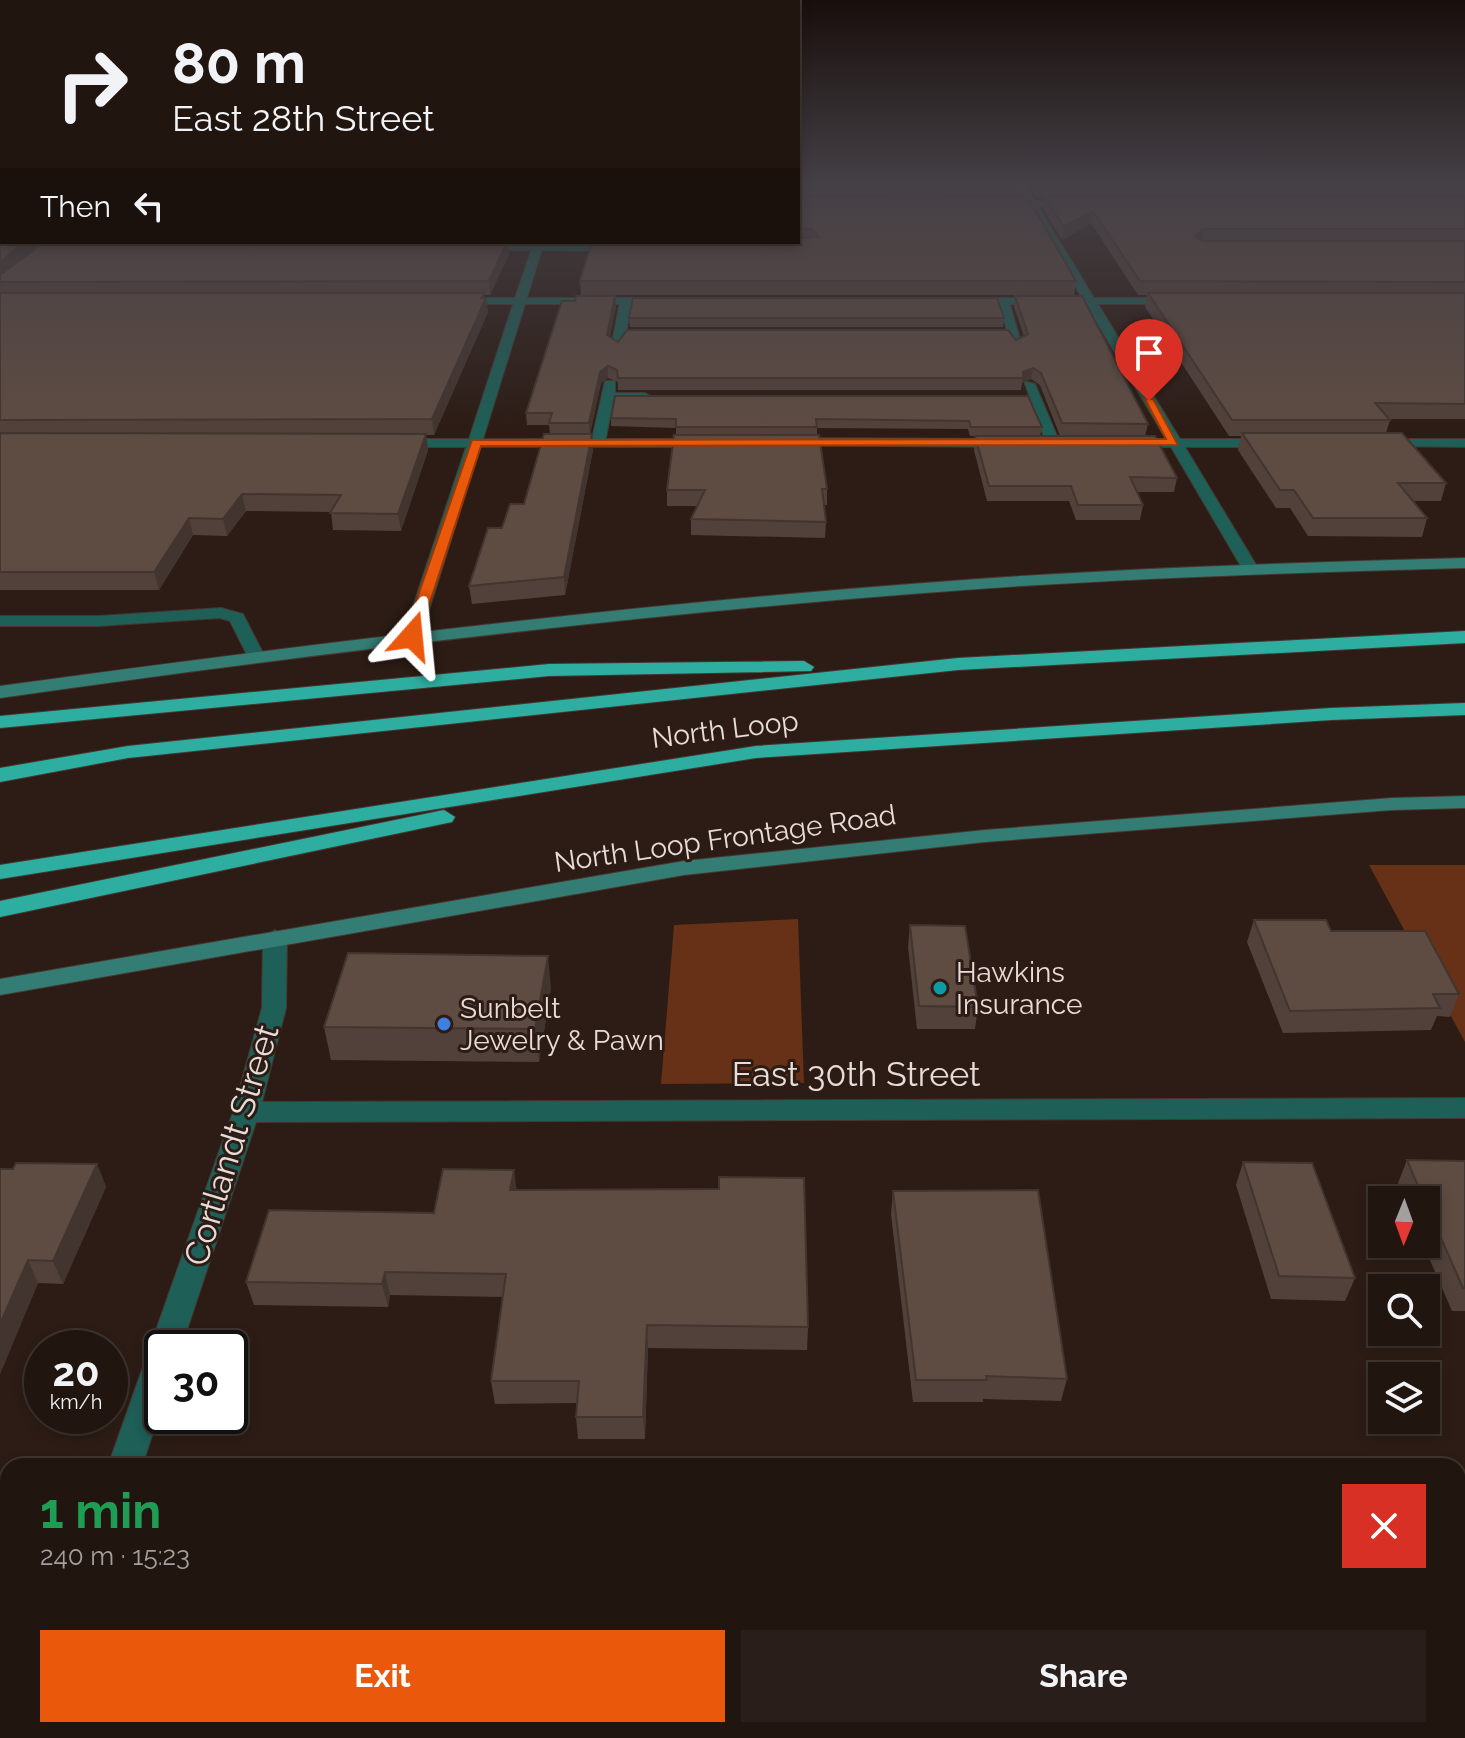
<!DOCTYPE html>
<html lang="en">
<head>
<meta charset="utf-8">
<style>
	:root { --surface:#211510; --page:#291e19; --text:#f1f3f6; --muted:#a29f9f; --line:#3e3430; --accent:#ea580c }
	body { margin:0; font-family:Raleway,sans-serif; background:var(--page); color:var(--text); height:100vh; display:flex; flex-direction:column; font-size:30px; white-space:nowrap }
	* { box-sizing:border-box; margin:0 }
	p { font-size:26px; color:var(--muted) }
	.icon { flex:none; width:44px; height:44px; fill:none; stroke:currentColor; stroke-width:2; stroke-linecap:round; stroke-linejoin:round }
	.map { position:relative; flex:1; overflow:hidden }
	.details { position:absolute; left:0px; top:1458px; width:1466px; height:280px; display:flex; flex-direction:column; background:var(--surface); border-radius:24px 24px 0 0; box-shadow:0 4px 12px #0003,0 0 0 2px var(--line) }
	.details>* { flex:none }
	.top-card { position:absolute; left:0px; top:0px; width:800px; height:244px; box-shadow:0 4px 12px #0003,0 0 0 2px var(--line); background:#211510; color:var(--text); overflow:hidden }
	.needle { width:52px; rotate:181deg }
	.fabs { position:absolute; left:1368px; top:1186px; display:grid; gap:16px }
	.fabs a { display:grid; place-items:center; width:72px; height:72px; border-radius:0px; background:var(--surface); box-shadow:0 4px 12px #0003,0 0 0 2px var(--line); font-size:40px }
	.speed { position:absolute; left:24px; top:1330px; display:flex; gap:16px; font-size:40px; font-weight:700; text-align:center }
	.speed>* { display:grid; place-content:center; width:104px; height:104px; border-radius:50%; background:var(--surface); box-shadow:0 4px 12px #0003,0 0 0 2px var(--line); line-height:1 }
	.speed small { font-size:20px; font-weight:400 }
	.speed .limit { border:4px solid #111; border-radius:12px; background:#fff; color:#111 }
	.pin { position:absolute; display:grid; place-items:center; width:68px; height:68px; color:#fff; margin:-82px -34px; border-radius:50% 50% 50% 0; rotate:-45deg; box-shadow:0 0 8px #0007 }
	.pin .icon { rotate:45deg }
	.me { position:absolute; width:88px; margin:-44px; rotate:18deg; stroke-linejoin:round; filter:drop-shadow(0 0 6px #0008) }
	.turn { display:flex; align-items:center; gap:28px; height:168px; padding:0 40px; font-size:36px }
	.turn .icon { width:104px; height:104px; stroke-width:2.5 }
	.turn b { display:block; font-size:56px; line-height:68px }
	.then { display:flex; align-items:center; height:76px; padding:0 40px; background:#0003; gap:16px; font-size:30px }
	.round { display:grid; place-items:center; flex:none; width:84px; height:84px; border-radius:0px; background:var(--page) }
	.summary { display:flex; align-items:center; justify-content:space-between; height:136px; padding:0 40px }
	h1 { font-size:48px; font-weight:700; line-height:60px; color:#1e9e55 }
	.cta { display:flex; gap:16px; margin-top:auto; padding:16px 40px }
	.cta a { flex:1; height:92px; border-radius:0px; background:var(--accent); color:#fff; font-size:32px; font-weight:700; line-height:92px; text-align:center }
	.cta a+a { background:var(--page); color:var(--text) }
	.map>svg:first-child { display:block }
</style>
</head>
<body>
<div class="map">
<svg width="1465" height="1738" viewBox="0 0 1465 1738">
	<rect width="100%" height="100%" fill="#2c1c15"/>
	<path fill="#663116" d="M1369 865H1465V1042Z
		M798 919 804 1083 661 1084 674 925Z"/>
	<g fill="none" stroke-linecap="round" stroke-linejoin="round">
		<g stroke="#463730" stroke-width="2">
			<path id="service" d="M482 245H619L624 248 619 251 478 250Z
				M626 298 632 301 623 348 617 352 611 348 620 301Z
				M1003 298 1009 301 1023 350 1013 347 997 301Z
				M605 381H615V393H645L652 397 645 401H613L605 443 598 447 591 443Z
				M1024 381 1035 384 1060 443 1058 446 1046 443Z
				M221 608 243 614 264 655 261 659H249L230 621 220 618 99 626H0V616H99Z"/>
		</g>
		<g stroke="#463730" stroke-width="2">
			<path id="minor" d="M1016 184H1025L1035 201 1077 203 1038 206 1094 298H1176L1182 301 1176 304H1098L1180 439H1268L1275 443 1268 447H1185L1258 568 1256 571 1250 573 1242 568 1171 447H1130L1123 443 1130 439H1166L1086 304H970L964 301 970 298H1082L1029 207 997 204 1025 201Z
				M534 242H544L527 298H660L666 301 660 304H525L483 439H700L707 443 700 447H480L421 636 418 640H406L403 636 466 447H398L391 443 398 439H469L513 304H458L452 301 458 298H515Z
				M790 438 1004 439 1011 443 1004 447 785 445 783 442Z
				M1382 439H1465V447L1377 446V440Z
				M275 930 287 938 286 1008 262 1102 1465 1098V1118L256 1122 181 1348H162V1405L142 1466H108L233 1112 262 1008 263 938Z
				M16 1730H54L51 1738H13Z"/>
		</g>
		<g stroke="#463730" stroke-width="2">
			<path id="secondary" d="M1465 558V568C1280 573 1095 579 911 594 606 618 303 655 0 698V686C303 645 606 607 911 584 1095 569 1280 563 1465 558Z
				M1465 796V808L1392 810 985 842 684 875 0 995V979L684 861 985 830 1392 798Z"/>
		</g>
		<g stroke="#463730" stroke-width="2">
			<path id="motorway" d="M1465 631V643L958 670 128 758 0 782V768L128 746 958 658Z
				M804 661 814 667 811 671 549 676 0 728V716L549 664Z
				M1465 703V715L1331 720 756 758 0 879V865L756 746 1331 708Z
				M444 810 455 817 452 822 0 917V901Z"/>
		</g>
		<use href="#service" fill="#1e5f57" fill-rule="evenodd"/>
		<use href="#minor" fill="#1e5f57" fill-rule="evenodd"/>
		<use href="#secondary" fill="#347d74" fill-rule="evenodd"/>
		<use href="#motorway" fill="#2eaea0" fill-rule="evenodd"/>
	</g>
	<path fill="#51413a" d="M0 184H2V242H43L35 249 44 242H508L509 254 490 295H484L488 312 434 435H426L428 450 401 531 333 530 331 512 246 511 227 536 193 535 159 590H0Z
		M798 184 1021 185 1020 197 1076 281 1074 295H581L580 281 798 242Z
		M1029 184H1465V419H1388L1390 420 1386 433 1446 483 1441 501H1413L1427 518 1422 537 1308 536 1290 508H1276L1238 450 1241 436H1229L1145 307 1147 295H1138L1091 223 1062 240 1043 209 1045 197H1036Z
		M1015 296 1148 424 1145 436 1177 478 1174 492H1137L1143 505 1140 520H1076L1069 501H987L974 450 975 436H1060L1040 385 1031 379 1022 383 1021 390H618V382L608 378 601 383 590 434 593 450 565 595 472 604 469 586 502 528 524 504 550 434 549 425H527L526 413 575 301 616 307 610 337 618 342 1016 340 1024 336 1014 307Z
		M629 318H1004L1003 327H630Z
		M1028 396 1042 427 1040 436H970L968 429 817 428V435L827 489V505H824L826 522 825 538 691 535V519L697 506H667V490L676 435V428L611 426V418Z
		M1254 920 1331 931 1459 994 1450 1017 1437 1016 1431 1030 1283 1033 1247 942Z
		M910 925 978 1007 975 1029H917L908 947Z
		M551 988 539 1062 331 1060 324 1027Z
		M1407 1160 1465 1161V1311H1452L1423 1244H1426V1200H1405L1398 1183Z
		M1243 1162 1355 1278 1345 1301 1271 1299 1236 1185Z
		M97 1164 106 1187 63 1284 38 1283 0 1374V1169Z
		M517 1190 808 1327 807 1350 648 1348 645 1439H578L576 1417 577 1403 495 1404 491 1381 503 1297 390 1295 388 1307 254 1305 246 1282 434 1213Z
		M893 1191 1067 1379 1061 1401 983 1399V1402H913L891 1214Z
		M1190 1730H1335L1337 1738H1192Z"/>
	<path fill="#42352f" d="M1093 211 1091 223 1062 240 1064 227Z
		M1203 229 1201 242 1195 236Z
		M24 242H43L0 278V262Z
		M507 242 509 254 490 295 489 281Z
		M484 293 485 302 486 298 488 312 434 435 432 419Z
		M615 296 616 307 608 346 607 335Z
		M608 366V378L601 383 590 435 589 423 600 372Z
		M1033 368 1031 379 1022 383 1023 372Z
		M426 434 428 450 401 531 398 514Z
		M592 434 593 450 565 595 564 577Z
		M242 494 246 511 227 536 223 519Z
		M189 518 193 535 159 590 154 572Z
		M548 956 551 988 539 1062 535 1029Z
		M97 1164 106 1187 63 1284 53 1261Z
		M514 1170 517 1193 510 1190Z
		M28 1260 38 1283 0 1374V1324Z
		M385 1272 390 1295 388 1307 382 1284Z
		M647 1325 648 1348 645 1439 643 1417Z"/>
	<path fill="#5e4c43" stroke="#42352f" stroke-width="2" d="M0 184H2V242H24L0 262Z
		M798 184H1021V185L798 186Z
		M1037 184H1465V185H1037Z
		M798 196 1028 197 1076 281H580L592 242H798V238L819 237 812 229H798Z
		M1045 197H1465V229H1203L1195 236 1203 241H1465V282L1140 281 1093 211 1064 227Z
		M44 242H507L489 281 0 282V275Z
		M0 293H484L481 298H486L432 419 0 420Z
		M1148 293H1465V404L1375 403 1390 420H1232Z
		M576 296H615L607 335 618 342 627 330H1008L1016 340 1028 334 1015 296H1082L1148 424 1062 423 1041 373 1033 368 1023 372V378H618L617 370 608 366 600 372 589 423H549L552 413H526L562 301H575Z
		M633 298H997L1004 318H629Z
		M615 396H1028L1042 427H971L969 421 816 419 817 427H676V419L611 418Z
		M0 433 426 434 398 514 330 513 341 495 242 494 223 519 189 518 154 572H0Z
		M1242 433H1402L1446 483H1398L1427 518H1313L1294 490H1280Z
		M544 434H592L564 577 469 586 488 528H502L510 504H524Z
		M674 435H819L827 489H822L826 522 691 519 705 490H667Z
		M975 436H1155L1177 478 1130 477 1143 505H1078L1071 486H989Z
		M1254 920H1326L1331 931H1425L1459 994H1433L1440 1008 1290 1011Z
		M910 925 965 926 978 1007 919 1006Z
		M348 953 548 956 535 1029 324 1027Z
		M1407 1160 1465 1161V1288H1463L1426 1204V1200H1424Z
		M1243 1162 1312 1163 1355 1278 1279 1276Z
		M16 1163 97 1164 53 1261 28 1260 0 1324V1169H13Z
		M443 1169 514 1170 510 1190 719 1189V1177L804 1178 808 1327 647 1325 643 1417H576L579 1381H491L506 1274 385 1272 382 1284 246 1282 269 1210 434 1213Z
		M1038 1190 1067 1379 986 1376 987 1380H916L893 1191Z
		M649 1730H833L834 1738H649Z
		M1209 1730H1335L1337 1738H1211Z"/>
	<linearGradient id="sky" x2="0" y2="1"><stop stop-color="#180f0c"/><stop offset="0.43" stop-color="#454046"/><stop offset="1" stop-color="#454046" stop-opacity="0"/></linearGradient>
	<rect width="1465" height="428" fill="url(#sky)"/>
	<path fill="#ea580c" stroke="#983908" stroke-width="2" d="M1145 399H1153L1178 445 481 446 419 636 412 641 404 636 472 440 1166 439Z"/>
	<circle fill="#0f9aa8" stroke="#2c1c15" stroke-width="3" cx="940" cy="988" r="8"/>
	<circle fill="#3f7fe0" stroke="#2c1c15" stroke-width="3" cx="444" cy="1024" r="8"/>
	<g text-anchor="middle" stroke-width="6" stroke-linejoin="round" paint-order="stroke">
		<g font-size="28" fill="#e7dcd7" stroke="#2c1c15">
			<text transform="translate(725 729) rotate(-7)" y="10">North Loop</text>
			<text transform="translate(725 838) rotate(-8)" y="10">North Loop Frontage Road</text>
		</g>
		<g font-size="28" fill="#e7dcd7" stroke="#2c1c15" text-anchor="start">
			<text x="956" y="982">Hawkins<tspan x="956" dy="32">Insurance</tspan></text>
			<text x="460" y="1018">Sunbelt<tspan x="460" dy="32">Jewelry &amp; Pawn</tspan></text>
		</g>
		<g font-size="34" fill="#e7dcd7" stroke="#2c1c15">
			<text x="856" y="1086">East 30th Street</text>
			<text transform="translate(231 1145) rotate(-73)" y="12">Cortlandt Street</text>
		</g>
	</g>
</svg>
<div class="fabs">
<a><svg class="needle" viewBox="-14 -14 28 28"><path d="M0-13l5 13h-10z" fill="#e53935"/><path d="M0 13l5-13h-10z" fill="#a29f9f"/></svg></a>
<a><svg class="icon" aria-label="search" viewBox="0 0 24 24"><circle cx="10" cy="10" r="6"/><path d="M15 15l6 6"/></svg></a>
<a><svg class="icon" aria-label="layers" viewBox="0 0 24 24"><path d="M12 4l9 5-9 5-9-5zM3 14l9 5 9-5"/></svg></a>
</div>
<div class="speed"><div>20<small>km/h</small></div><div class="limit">30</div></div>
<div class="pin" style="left:1149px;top:401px;background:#d93025"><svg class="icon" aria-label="arrive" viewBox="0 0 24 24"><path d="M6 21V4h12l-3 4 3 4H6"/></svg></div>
<svg class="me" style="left:412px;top:636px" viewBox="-20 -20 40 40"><path d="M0-17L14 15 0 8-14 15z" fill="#ea580c" stroke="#fff" stroke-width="4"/></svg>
<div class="top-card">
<div class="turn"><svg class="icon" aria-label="right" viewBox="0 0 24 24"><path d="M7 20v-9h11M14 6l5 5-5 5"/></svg><div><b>80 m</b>East 28th Street</div></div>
<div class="then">Then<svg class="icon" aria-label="left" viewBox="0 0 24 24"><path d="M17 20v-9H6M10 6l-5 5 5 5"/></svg></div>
</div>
<section class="details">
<div class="summary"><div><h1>1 min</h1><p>240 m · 15:23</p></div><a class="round" style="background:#d93025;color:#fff"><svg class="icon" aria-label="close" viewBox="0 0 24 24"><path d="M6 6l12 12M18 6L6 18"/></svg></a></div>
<div class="cta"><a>Exit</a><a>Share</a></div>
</section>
</div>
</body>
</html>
